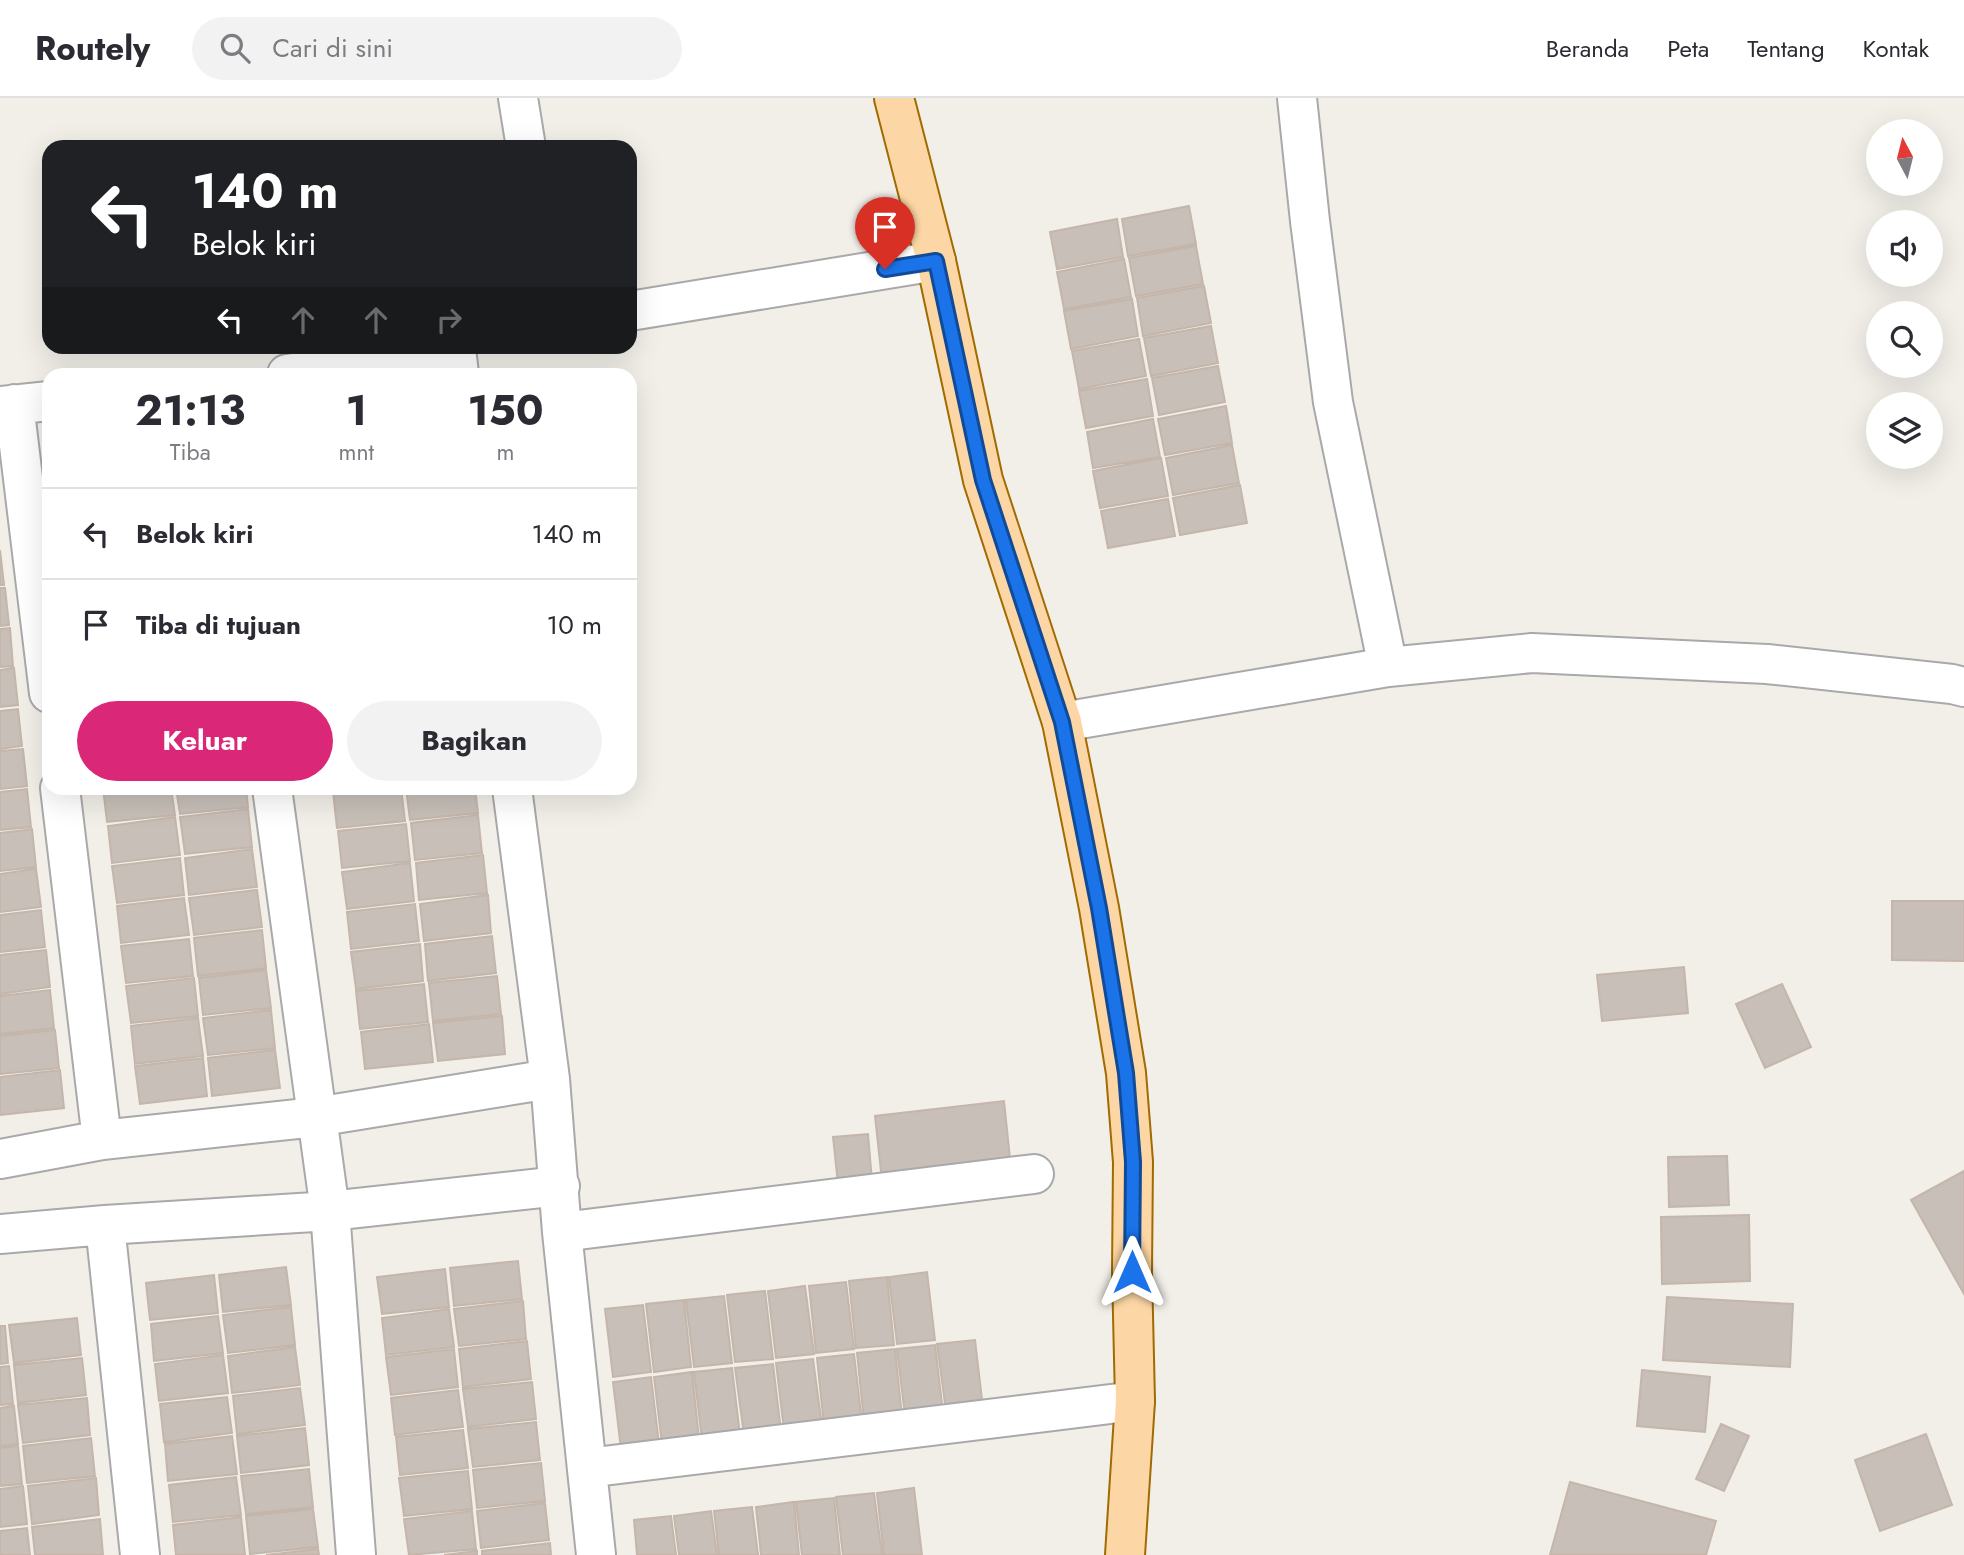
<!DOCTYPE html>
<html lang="id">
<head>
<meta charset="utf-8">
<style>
	:root { --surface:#fff; --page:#f2f2f3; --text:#2b2b33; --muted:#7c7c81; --line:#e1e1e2; --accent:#db2777 }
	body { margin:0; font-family:Jost,sans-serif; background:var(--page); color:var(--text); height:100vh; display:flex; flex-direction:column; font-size:26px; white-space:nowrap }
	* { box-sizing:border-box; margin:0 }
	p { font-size:23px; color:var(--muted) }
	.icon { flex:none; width:38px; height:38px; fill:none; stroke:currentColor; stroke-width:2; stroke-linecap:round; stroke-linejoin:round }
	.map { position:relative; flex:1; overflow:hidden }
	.drawer { position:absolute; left:42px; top:270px; width:595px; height:427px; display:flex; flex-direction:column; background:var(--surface); border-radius:21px; box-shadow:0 7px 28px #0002 }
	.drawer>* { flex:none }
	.guide { position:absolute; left:42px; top:42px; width:595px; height:214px; border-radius:21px; box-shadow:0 7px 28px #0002; background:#202124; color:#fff; overflow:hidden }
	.needle { width:46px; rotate:353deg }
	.tools { position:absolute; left:1866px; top:21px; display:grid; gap:14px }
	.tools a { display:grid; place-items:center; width:77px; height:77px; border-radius:50%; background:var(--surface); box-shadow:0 7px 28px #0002; font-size:35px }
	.pin { position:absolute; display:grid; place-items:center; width:60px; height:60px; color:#fff; margin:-72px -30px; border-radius:50% 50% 50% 0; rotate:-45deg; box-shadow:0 0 7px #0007 }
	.pin .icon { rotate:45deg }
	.me { position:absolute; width:77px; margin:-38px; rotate:0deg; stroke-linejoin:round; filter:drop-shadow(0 0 5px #0008) }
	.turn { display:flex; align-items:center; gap:24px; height:147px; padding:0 35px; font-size:32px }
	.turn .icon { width:91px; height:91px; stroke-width:2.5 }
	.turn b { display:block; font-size:49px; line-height:60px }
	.lanes { display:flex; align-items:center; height:66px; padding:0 35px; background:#0003; justify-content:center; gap:35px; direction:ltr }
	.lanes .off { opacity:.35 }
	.eta { display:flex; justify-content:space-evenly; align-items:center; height:119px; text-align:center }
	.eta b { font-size:42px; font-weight:700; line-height:49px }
	.cta { display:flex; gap:14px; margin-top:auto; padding:14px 35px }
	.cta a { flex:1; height:80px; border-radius:42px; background:var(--accent); color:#fff; font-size:28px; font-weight:700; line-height:80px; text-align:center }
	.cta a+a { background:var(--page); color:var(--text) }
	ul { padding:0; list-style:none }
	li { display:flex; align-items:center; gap:21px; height:91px; padding:0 35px; border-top:2px solid var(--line) }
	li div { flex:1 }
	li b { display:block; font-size:26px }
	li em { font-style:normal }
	header { display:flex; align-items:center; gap:42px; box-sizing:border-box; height:98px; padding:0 35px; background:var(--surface); border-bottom:2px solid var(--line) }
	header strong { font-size:33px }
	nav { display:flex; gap:38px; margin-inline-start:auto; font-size:24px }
	.search { width:490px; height:63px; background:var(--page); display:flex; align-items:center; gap:18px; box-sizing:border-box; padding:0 24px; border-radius:38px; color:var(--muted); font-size:26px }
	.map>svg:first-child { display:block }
</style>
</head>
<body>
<header>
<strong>Routely</strong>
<div class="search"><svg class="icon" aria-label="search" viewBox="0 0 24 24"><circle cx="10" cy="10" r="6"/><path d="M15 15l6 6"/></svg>Cari di sini</div>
<nav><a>Beranda</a><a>Peta</a><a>Tentang</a><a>Kontak</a></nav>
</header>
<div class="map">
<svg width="1964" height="1457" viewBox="0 0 1964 1457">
	<rect width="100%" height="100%" fill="#f2efe9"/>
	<path fill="#c7bfb8" stroke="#c4b6ab" stroke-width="2" d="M1189 108 1196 146 1128 158 1122 121Z
		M1117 121 1123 159 1057 171 1050 134Z
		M1196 148 1203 186 1136 198 1129 160Z
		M1124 161 1131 199 1064 211 1057 174Z
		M1204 188 1211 225 1143 238 1137 200Z
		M1132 201 1138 238 1071 251 1064 213Z
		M1211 228 1218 265 1151 278 1144 240Z
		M1139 241 1146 278 1079 291 1072 253Z
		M1218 268 1225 304 1159 317 1152 280Z
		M1147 281 1153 318 1086 330 1079 293Z
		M1226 308 1232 345 1165 357 1158 321Z
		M1153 321 1160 359 1093 370 1087 334Z
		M1232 347 1239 385 1173 397 1166 360Z
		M1161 360 1168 398 1100 410 1093 373Z
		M1240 387 1247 425 1180 437 1173 400Z
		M1168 401 1175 438 1108 450 1101 413Z
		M0 452 4 487H0Z
		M0 490H5L9 527 0 528Z
		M10 530 13 568 0 569V531Z
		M14 570 18 607 0 609V572Z
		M18 611 22 648 0 651V613Z
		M23 651 27 688 0 691V653Z
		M103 690H171L175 717 107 724Z
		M176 690H246L248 709 180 716Z
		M364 690H401L405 723 337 730 333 693Z
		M406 690H475L478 715 410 722Z
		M27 691 31 729 0 732V694Z
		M248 711 252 749 185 756 180 719Z
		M478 717 482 755 415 762 411 725Z
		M175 719 180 757 112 765 108 728Z
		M406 726 410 763 342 770 338 733Z
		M32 731 36 769 0 773V735Z
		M252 751 257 789 189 797 185 760Z
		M483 757 487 795 419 802 416 765Z
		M180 760 184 797 117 805 112 768Z
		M410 765 414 803 347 811 342 774Z
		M36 771 41 809 0 814V776Z
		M257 792 262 829 194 837 189 800Z
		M488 797 491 835 424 843 420 806Z
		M184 800 189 837 121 845 117 808Z
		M1892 803H1964V863L1892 862Z
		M415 806 419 843 351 851 347 814Z
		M41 812 45 849 0 854V817Z
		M262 832 266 870 198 878 194 840Z
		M492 838 496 875 428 883 425 846Z
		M189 841 193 878 126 885 121 848Z
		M420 846 423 883 356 891 351 854Z
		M46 852 50 889 0 896V857Z
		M1684 869 1688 915 1602 923 1597 877Z
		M266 872 271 910 203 917 199 880Z
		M497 878 501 916 433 923 429 885Z
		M194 880 198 918 131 925 126 888Z
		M424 886 428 924 360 931 356 893Z
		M1782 886 1811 949 1765 970 1736 906Z
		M50 892 54 930 0 936V898Z
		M271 912 275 950 208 957 203 920Z
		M502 918 505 956 438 963 433 925Z
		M198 920 203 958 135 966 131 928Z
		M429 926 433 964 365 971 361 934Z
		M55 932 59 970 0 976V938Z
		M275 952 280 990 212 998 208 960Z
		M203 960 207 998 140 1006 135 968Z
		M60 972 64 1010 0 1017V979Z
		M1004 1003 1011 1070 882 1083 875 1018Z
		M868 1036 872 1083 838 1086 833 1039Z
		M1727 1058 1729 1107 1669 1109 1668 1059Z
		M1964 1073V1196L1911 1102Z
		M1749 1117 1750 1183 1662 1186 1661 1119Z
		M518 1163 522 1201 454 1208 450 1170Z
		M286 1169 291 1207 223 1214 219 1177Z
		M445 1171 449 1209 382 1216 377 1179Z
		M927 1174 935 1242 897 1246 889 1179Z
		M214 1177 218 1215 150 1222 146 1185Z
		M887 1179 894 1247 856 1250 849 1183Z
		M846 1184 854 1251 816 1255 809 1188Z
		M805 1188 814 1256 776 1260 768 1193Z
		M765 1193 773 1261 735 1264 727 1197Z
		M724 1198 732 1265 694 1269 686 1202Z
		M1667 1199 1793 1206 1790 1269 1663 1262Z
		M684 1202 691 1269 654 1274 646 1206Z
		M523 1203 526 1241 459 1248 454 1211Z
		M643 1207 651 1274 613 1279 605 1211Z
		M291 1209 295 1247 228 1255 223 1217Z
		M449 1211 454 1249 386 1257 382 1220Z
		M218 1218 223 1255 154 1263 151 1226Z
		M77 1220 81 1257 14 1265 9 1227Z
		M0 1228H5L8 1265 0 1266Z
		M975 1242 983 1310 946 1313 937 1246Z
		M527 1243 531 1281 463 1289 459 1251Z
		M935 1247 943 1314 905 1318 897 1251Z
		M295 1249 300 1287 232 1295 228 1258Z
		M454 1251 458 1289 391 1297 386 1259Z
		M895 1251 902 1319 864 1323 857 1255Z
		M854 1256 862 1324 824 1328 817 1260Z
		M223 1257 228 1295 159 1303 155 1266Z
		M82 1260 86 1297 18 1305 14 1267Z
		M813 1261 822 1328 784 1332 776 1265Z
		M773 1266 781 1333 744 1337 735 1270Z
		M9 1268 13 1306 0 1307V1269Z
		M732 1270 740 1337 702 1342 694 1274Z
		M1642 1272 1710 1279 1705 1334 1637 1328Z
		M692 1274 699 1341 662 1346 654 1279Z
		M651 1279 659 1346 621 1351 613 1284Z
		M532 1284 536 1321 468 1329 463 1291Z
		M300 1290 305 1327 237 1336 233 1298Z
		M458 1292 463 1329 395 1337 391 1300Z
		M227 1299 232 1335 164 1344 160 1306Z
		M87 1300 90 1337 23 1345 18 1307Z
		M14 1308 18 1346 0 1348V1310Z
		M536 1324 540 1362 473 1369 468 1331Z
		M1721 1326 1749 1338 1724 1393 1696 1381Z
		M305 1330 309 1367 241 1375 237 1338Z
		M463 1332 468 1370 400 1377 396 1339Z
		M1926 1336 1952 1407 1880 1433 1855 1362Z
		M232 1338 237 1376 168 1383 165 1346Z
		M91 1340 95 1378 27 1385 23 1348Z
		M18 1348 22 1386 0 1388V1350Z
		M541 1365 545 1403 477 1410 473 1372Z
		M309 1371 313 1409 246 1416 241 1378Z
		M468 1373 472 1411 404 1418 399 1380Z
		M236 1379 241 1417 173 1424 169 1387Z
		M96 1380 99 1417 32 1426 28 1388Z
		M1570 1384 1716 1423 1706 1457H1550Z
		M23 1388 27 1426 0 1429V1391Z
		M914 1390 922 1457H884L877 1395Z
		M874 1395 882 1457H843L836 1399Z
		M834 1400 840 1457H802L796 1404Z
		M794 1404 799 1457H761L756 1409Z
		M545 1405 549 1442 481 1450 477 1413Z
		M752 1409 758 1457H719L714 1413Z
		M313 1411 318 1449 250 1456 246 1418Z
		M472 1413 476 1451 409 1457 404 1421Z
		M711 1413 717 1457H679L674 1418Z
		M671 1418 676 1457H637L634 1422Z
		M241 1419 245 1457H176L173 1427Z
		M100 1421 103 1457H35L32 1429Z
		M27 1430 30 1457H0V1433Z
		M550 1445 551 1457H482V1453Z
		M318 1451 319 1457H266Z
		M477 1453V1457H444Z"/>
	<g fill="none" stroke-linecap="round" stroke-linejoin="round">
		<g stroke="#a9a9a9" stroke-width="42">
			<path id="minor" d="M518 0 526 49
				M1297 0 1310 123 1333 304 1388 569
				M630 213 936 163
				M287 276 408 257 457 259 459 276
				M14 306 49 595
				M0 308 49 303
				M1062 624 1388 569 1532 555 1767 566 1952 586 1964 589
				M60 690 102 1042
				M272 690 330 1113 356 1457
				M512 690 550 981 562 1134 596 1457
				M0 1061 102 1042 316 1019 550 981
				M105 1127 140 1457
				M562 1134 1034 1076
				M0 1136 105 1127 330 1113 560 1088
				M587 1370 1135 1303"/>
		</g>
		<g stroke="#a06b00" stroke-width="42">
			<path id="primary" d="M894 0 936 163 983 382 1062 624 1099 810 1126 975 1133 1064 1132 1174 1135 1303 1125 1457"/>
		</g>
		<use href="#minor" stroke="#fff" stroke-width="38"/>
		<use href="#primary" stroke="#fcd6a4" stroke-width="38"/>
	</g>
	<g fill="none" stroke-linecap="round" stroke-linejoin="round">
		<g stroke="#114b97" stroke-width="18">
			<path id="route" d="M885 171 936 163 983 382 1062 624 1099 810 1126 975 1133 1064 1132 1174"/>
		</g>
		<use href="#route" stroke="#1a73e8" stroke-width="12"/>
	</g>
</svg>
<div class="tools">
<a><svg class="needle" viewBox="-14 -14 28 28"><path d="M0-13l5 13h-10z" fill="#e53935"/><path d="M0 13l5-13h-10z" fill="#7c7c81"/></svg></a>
<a><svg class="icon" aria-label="sound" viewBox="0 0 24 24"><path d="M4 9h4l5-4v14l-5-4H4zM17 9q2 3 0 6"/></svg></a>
<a><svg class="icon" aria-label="search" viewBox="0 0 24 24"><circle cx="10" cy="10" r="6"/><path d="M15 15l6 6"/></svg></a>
<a><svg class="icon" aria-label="layers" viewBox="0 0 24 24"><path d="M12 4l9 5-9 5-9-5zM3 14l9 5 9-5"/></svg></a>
</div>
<div class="pin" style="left:885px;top:171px;background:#d93025"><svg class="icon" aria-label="arrive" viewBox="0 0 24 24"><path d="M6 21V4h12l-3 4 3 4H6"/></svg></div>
<svg class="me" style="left:1132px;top:1174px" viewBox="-20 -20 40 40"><path d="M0-17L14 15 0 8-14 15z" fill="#1a73e8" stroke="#fff" stroke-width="4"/></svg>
<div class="guide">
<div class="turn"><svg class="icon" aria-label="left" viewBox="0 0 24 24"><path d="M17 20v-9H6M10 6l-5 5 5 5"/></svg><div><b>140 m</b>Belok kiri</div></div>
<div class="lanes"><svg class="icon" aria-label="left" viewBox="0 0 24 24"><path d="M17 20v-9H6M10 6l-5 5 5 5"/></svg><svg class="icon off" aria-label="ahead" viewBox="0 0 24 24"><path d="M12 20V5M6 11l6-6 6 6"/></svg><svg class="icon off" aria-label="ahead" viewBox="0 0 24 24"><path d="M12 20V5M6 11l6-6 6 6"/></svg><svg class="icon off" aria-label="right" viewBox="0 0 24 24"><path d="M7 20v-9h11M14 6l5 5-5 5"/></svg></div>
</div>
<section class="drawer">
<div class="eta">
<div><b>21:13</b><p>Tiba</p></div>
<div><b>1</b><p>mnt</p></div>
<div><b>150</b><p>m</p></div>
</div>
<ul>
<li><svg class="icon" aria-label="left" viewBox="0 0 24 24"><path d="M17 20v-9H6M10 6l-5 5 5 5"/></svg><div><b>Belok kiri</b></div><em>140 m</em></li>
<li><svg class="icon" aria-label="arrive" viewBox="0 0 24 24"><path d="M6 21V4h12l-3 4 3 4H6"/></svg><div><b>Tiba di tujuan</b></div><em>10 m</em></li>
</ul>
<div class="cta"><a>Keluar</a><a>Bagikan</a></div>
</section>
</div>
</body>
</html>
